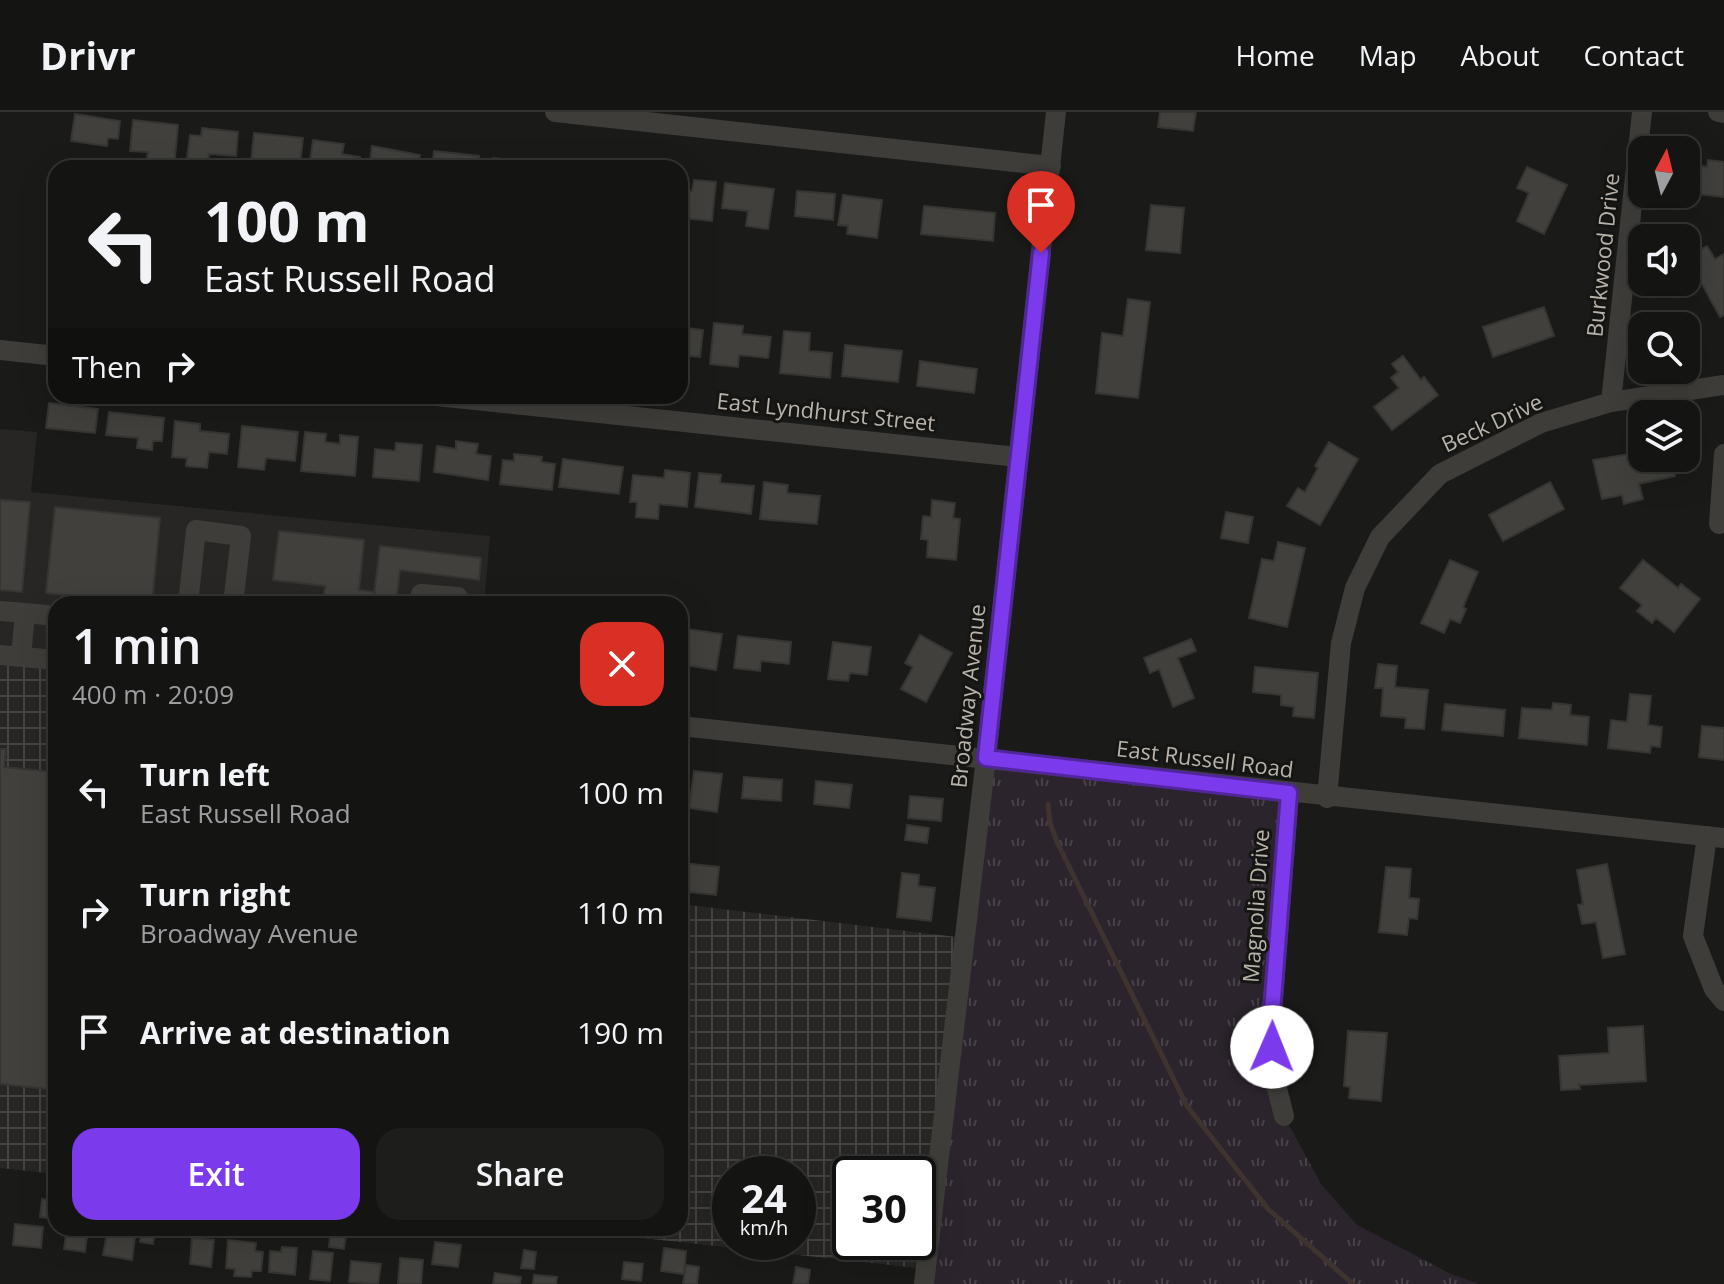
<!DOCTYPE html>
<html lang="en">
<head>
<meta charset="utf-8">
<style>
	:root { --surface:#141412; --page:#1d1d1b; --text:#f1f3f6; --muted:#9d9e9f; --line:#333332; --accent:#7c3aed }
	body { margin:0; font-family:"Open Sans",sans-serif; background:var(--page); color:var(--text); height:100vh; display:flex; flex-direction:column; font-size:30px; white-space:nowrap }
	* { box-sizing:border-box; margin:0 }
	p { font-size:26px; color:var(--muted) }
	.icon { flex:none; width:44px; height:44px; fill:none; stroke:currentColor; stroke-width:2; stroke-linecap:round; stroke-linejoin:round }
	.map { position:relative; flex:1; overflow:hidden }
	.sheet { position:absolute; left:48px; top:484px; width:640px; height:640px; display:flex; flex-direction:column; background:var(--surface); border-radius:24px; box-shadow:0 8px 32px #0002,0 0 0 2px var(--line) }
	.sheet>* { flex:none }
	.guide { position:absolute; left:48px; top:48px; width:640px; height:244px; border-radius:24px; box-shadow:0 8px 32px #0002,0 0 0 2px var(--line); background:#141412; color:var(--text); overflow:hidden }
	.needle { width:52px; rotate:7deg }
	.buttons { position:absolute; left:1628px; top:24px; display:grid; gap:16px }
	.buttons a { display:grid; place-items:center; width:72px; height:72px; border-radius:16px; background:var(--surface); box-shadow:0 8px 32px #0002,0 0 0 2px var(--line); font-size:40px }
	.speed { position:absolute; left:712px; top:1044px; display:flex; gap:16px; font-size:40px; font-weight:700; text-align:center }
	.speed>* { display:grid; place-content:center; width:104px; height:104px; border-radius:50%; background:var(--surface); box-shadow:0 8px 32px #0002,0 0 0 2px var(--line); line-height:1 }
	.speed small { font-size:20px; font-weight:400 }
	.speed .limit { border:4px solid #111; border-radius:12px; background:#fff; color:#111 }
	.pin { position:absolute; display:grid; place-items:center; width:68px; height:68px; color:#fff; margin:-82px -34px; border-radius:50% 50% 50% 0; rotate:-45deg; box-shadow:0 0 8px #0007 }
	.pin .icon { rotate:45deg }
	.me { position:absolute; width:88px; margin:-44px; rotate:1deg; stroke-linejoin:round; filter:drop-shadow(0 0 6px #0008) }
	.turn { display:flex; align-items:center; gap:28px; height:168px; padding:0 24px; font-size:36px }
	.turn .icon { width:104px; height:104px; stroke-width:2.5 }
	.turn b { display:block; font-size:56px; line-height:68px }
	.then { display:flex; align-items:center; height:76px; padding:0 24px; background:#0003; gap:16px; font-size:30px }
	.round { display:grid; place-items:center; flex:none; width:84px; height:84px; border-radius:24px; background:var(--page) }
	.headline { display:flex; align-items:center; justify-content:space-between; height:136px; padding:0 24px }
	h1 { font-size:48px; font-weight:600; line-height:60px }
	.button { display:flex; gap:16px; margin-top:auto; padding:16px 24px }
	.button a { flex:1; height:92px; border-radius:24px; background:var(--accent); color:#fff; font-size:32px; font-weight:600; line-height:92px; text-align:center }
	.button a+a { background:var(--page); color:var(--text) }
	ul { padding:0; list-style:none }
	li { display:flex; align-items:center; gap:24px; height:120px; padding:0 24px }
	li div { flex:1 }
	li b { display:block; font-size:30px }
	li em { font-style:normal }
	header { display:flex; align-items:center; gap:48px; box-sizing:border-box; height:112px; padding:0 40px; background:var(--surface); border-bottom:2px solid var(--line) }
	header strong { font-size:38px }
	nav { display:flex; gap:44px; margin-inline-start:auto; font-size:28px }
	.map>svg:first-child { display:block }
</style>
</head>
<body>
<header>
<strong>Drivr</strong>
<nav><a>Home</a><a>Map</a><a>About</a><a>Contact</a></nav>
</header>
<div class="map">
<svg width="1724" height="1172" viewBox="0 0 1724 1172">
	<defs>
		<pattern id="industrial-grid" width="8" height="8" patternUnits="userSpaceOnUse" patternTransform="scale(2)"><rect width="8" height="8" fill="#272624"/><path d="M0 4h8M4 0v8" fill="none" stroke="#444341"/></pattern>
		<pattern id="grass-tufts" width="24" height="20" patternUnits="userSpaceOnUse" patternTransform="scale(2)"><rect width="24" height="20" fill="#2c242d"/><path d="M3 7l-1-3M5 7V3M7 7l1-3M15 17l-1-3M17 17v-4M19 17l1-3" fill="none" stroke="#484149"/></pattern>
	</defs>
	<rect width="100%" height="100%" fill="#1a1a18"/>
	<path fill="#272624" d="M0 317 37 320 31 380 490 424 484 492H56V548L0 543Z"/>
	<path fill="url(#industrial-grid)" fill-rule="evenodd" d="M0 543 56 548V1062L0 1056Z
		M680 792 965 826 926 1157 550 1116H680ZM730 1062H798V1130H730ZM850 1062H918V1130H850Z"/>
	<path fill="url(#grass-tufts)" d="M986 646 1289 681 1271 913 1284 1004 1321 1072 1357 1113 1451 1162 1479 1172H924Z"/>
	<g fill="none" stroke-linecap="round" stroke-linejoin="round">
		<path stroke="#3e332e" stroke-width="5" d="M1048 692 1050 711 1057 730 1187 994 1268 1097 1353 1172"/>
	</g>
	<path fill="#41403d" stroke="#363532" stroke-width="2" d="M1160 0H1196L1193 19 1158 15Z
		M75 2 120 9 118 27 108 26 107 34 71 29Z
		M133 8 178 13 174 56 146 55 148 40 130 39Z
		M202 16 238 20 236 44 209 42 208 49 187 47 190 23 201 24Z
		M254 21 303 26 300 53 251 49Z
		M313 28 344 32 342 42 360 45 359 56H309Z
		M372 34 420 43 418 56H369Z
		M434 39 479 44 478 56H432Z
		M493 46 540 51 539 56H492Z
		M1708 48 1724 50V85L1689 81 1692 53 1707 55Z
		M1527 55 1567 73 1544 122 1517 109 1529 81 1517 76Z
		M694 68 716 70 712 109 681 106 680 114V78L692 79Z
		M725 71 774 77 768 117 746 114 748 99 722 96Z
		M797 79 835 82 833 108 795 104Z
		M843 83 882 88 877 126 847 122 848 114 838 113Z
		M1151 93 1184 96 1180 141 1146 138Z
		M924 94 995 101 993 129 921 122Z
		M1707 134 1715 147 1724 142V203L1720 205 1687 145Z
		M1128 187 1150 190 1138 286 1096 281 1102 221 1123 224Z
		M1544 195 1554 224 1493 245 1483 215Z
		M714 211 743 214 742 222 771 225 768 246 739 243 738 255 710 252Z
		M680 215 703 218 700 245 680 243Z
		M784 219 810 221 809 239 832 241 830 266 780 261Z
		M845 233 902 239 898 270 842 264Z
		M1403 244 1421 268 1424 265 1438 283 1392 318 1374 295 1399 276 1391 266 1398 260 1392 252Z
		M920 249 977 257 974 281 917 274Z
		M49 291 98 297 95 321 46 316Z
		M109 300 164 306 162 329H153L152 338 137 336 138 326 106 323Z
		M175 309 200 312V319L229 322 227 342 209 340 207 356 186 354 187 346 172 345Z
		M242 314 298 320 295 349 266 346 264 358 238 355Z
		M305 320 326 322 325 330 340 332V323L358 325 355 364 301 359Z
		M456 329 478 332 476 342 491 344 488 368 434 360 437 334 456 337Z
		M1329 330 1358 347 1320 413 1287 394 1298 376 1305 380 1318 356 1315 354Z
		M396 331 422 333 419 369 373 365 375 337 395 339Z
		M1642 340V346H1671L1675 364 1639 372 1643 387 1624 392 1622 383 1602 387 1593 348Z
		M514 342 542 345 541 350 555 352 552 378 500 372 503 348 514 349Z
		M563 347 623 355 619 382 559 375Z
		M665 358 690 361 687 395 659 392 658 407 636 405 637 390H630L633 363 664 366Z
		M699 361 721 363 720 371 754 374 751 402 695 395Z
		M764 370 788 373 787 381 820 384 817 412 760 407Z
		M1550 370 1564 397 1503 429 1489 403Z
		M0 388 30 390 22 480 0 478Z
		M932 388 955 391 953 406 960 407 956 448 927 445 928 428 921 427 923 404 931 405Z
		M55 395 160 406 152 491 46 481Z
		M1226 400 1253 405 1248 431 1221 426Z
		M279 419 364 428 359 478 375 480 373 492H323L325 474 273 468Z
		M1278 430 1305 436 1287 515 1249 506 1262 447 1274 449Z
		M380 434 481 446 479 468 400 458 396 492H373Z
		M1450 448 1478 460 1463 495 1466 497 1460 511 1450 507 1444 521 1421 511Z
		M1643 448 1678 476 1681 472 1700 487 1674 520 1656 506 1652 511 1637 499 1642 493 1620 476Z
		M680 516 722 522 716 558 685 553 687 544 680 543Z
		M920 523 952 541 926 590 901 577 913 555 905 551Z
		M738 524 791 530 789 552 761 549 760 559 734 556Z
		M1191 527 1196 539 1178 546 1194 586 1173 595 1159 557 1150 561 1144 546Z
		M833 530 871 535 867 563 850 561 848 569 828 567Z
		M1378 552 1397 554 1395 575 1428 578 1424 617 1405 616 1406 606 1381 604 1383 576H1375Z
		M1255 555 1318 561 1314 606 1293 604 1294 595 1281 593V583L1253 580Z
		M1630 582 1651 584 1648 613 1662 615 1660 635 1651 634 1650 641 1608 636 1611 608 1627 610Z
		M1553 591 1571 593 1570 603 1589 605 1587 633 1519 626 1522 596 1552 598Z
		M1445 592 1505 598 1503 624 1442 618Z
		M1702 614 1724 616V648L1699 645Z
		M0 637H6L4 655 54 660 56 638V978L0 972Z
		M694 659 722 662 717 700 689 696Z
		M744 665 782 668 781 689 742 686Z
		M816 669 852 673 849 696 814 692Z
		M910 684 943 687 941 709 908 706Z
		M907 713 929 716 927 731 905 728Z
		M682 751 719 755 716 783 680 779Z
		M1607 752 1625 842 1603 846 1596 810 1582 812 1578 793 1583 792 1577 758Z
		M1386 755 1411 757 1409 786 1419 787 1417 807 1409 806 1407 823 1379 820Z
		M902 761 919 763 918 774 935 776 931 809 897 805Z
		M1643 914 1646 969 1579 973 1580 977 1561 978 1559 944 1609 941 1608 916Z
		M1348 919 1387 921 1381 989 1349 986 1350 975 1344 974Z
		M42 1087 56 1089 55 1107 40 1105Z
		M15 1112 43 1115 41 1136 13 1133Z
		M67 1116H88L85 1140 64 1137Z
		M142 1116H155L153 1132 140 1130Z
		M292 1116H304V1125L291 1124Z
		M331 1116H347L344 1137 329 1135Z
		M107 1121 135 1125 132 1148 103 1143Z
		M192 1126 214 1128 211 1155 190 1152Z
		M228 1128 256 1131 255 1139 263 1140 261 1159H252L251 1165 234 1164 235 1157 226 1156Z
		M435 1130 461 1133 458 1155 432 1152Z
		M282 1135 297 1136 295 1163 269 1160 270 1139 281 1140Z
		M664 1136 686 1139 684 1162 661 1159Z
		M524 1138 536 1140 534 1157 521 1156Z
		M313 1139 333 1141 330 1169 310 1167Z
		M400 1146 423 1148 421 1172H398Z
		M351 1149 381 1152 378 1172 349 1170Z
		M624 1150 643 1152 641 1169 622 1167Z
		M686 1153 699 1155 697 1172H683Z
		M796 1155 810 1158 808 1172H793Z
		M495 1161 521 1165 520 1172H493Z
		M534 1163 557 1165 556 1172H533Z"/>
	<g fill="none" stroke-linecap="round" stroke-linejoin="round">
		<path stroke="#3f3d39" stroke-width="20" d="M555 0 1051 54
			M1718 0 1724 1
			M0 238 56 244
			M437 284 1018 345
			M1611 290 1642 0
			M1719 412 1724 342
			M188 492 196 418 241 424 233 492
			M419 492 421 482 458 485 457 492
			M0 499 25 501
			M0 543 56 548
			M21 545 25 501 56 504
			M680 614 1724 726
			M1327 686 1341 531 1355 476 1380 425 1440 362 1541 311 1611 290 1724 273
			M1707 724 1693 824 1714 877 1724 889
			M1284 1004 1272 957 1271 913 1289 681
			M924 1172 986 646 1056 0"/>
	</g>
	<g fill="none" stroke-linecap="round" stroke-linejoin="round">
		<g stroke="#51269a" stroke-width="20">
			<path id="route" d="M1041 141 986 646 1289 681 1271 913 1272 935"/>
		</g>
		<use href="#route" stroke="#7c3aed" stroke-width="14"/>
	</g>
	<g text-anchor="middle" stroke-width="6" stroke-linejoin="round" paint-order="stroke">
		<g font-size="22" fill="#b9b3aa" stroke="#151513">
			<text transform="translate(1603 143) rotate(-84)" y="8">Burkwood Drive</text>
			<text transform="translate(826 300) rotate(6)" y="8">East Lyndhurst Street</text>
			<text transform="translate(1492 311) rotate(-25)" y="8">Beck Drive</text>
			<text transform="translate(968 584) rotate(-84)" y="8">Broadway Avenue</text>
			<text transform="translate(1205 647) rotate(7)" y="8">East Russell Road</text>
			<text transform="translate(1256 794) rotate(-86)" y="8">Magnolia Drive</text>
		</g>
	</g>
</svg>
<div class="buttons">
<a><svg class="needle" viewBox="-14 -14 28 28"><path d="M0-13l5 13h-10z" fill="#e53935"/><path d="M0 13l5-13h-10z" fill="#9d9e9f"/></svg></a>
<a><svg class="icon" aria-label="sound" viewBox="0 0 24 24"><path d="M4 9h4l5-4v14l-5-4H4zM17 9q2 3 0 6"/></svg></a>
<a><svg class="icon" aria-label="search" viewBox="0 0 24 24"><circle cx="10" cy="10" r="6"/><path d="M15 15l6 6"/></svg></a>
<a><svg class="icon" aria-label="layers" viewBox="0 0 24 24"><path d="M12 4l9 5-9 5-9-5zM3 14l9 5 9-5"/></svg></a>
</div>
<div class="speed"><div>24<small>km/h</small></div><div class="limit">30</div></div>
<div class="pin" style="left:1041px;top:141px;background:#d93025"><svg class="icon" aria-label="arrive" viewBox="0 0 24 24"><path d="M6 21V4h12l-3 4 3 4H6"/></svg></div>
<svg class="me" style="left:1272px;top:935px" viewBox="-20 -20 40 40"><circle r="19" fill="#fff"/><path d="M0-13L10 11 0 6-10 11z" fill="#7c3aed"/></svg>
<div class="guide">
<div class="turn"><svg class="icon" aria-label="left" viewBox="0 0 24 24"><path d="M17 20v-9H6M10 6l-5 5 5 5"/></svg><div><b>100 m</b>East Russell Road</div></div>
<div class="then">Then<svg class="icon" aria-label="right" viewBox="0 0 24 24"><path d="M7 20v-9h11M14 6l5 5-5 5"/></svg></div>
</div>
<section class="sheet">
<div class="headline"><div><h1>1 min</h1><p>400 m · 20:09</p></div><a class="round" style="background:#d93025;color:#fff"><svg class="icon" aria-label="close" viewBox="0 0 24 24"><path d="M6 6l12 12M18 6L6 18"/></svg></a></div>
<ul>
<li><svg class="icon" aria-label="left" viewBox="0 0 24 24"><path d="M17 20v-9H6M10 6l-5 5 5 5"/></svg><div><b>Turn left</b><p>East Russell Road</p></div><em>100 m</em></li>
<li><svg class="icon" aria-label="right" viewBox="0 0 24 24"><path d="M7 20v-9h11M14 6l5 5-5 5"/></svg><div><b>Turn right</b><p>Broadway Avenue</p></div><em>110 m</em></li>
<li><svg class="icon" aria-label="arrive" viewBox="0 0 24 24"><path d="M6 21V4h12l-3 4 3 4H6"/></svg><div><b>Arrive at destination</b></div><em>190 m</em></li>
</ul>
<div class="button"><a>Exit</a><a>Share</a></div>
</section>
</div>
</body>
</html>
